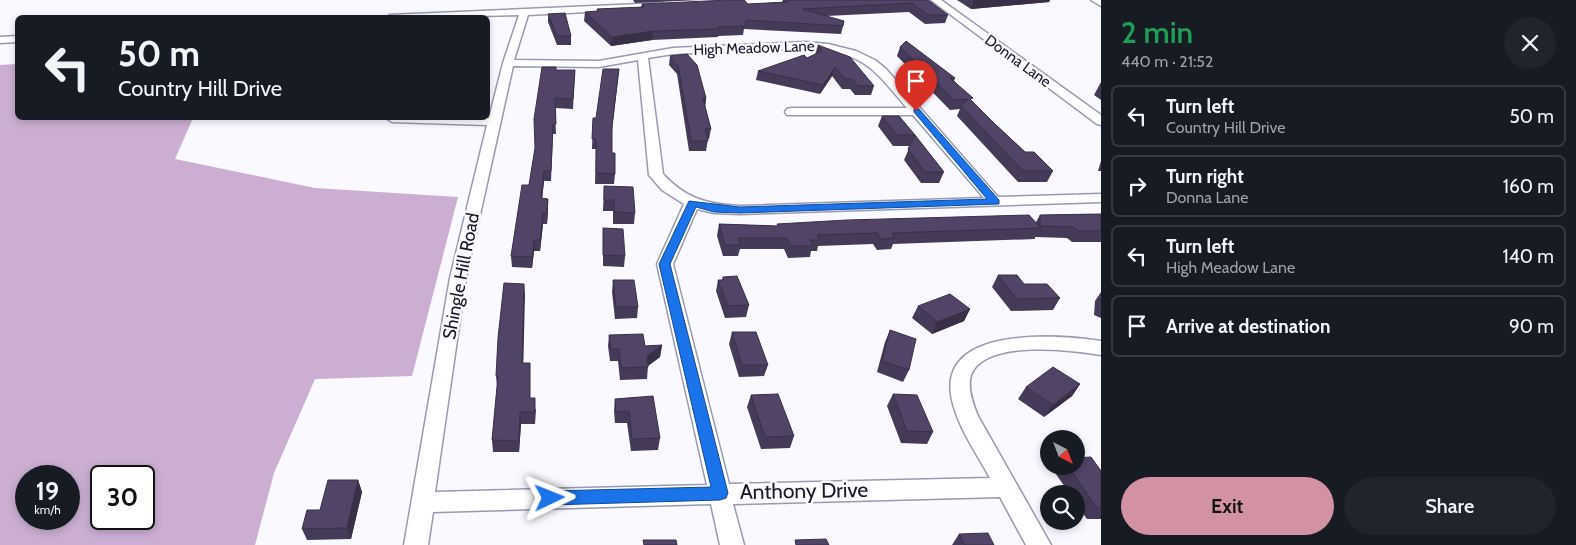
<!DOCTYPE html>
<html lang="en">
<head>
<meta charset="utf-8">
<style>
	:root { --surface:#171b24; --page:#20242c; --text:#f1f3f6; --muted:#9ea1a6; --line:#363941; --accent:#d392a4 }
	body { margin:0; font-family:Cabin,sans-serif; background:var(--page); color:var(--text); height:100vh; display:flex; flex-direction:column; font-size:19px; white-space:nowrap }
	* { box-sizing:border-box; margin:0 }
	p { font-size:16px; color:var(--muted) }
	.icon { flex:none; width:28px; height:28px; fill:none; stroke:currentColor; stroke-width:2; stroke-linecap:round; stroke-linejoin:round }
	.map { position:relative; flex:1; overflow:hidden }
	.sheet { display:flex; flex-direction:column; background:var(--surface); width:475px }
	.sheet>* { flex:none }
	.top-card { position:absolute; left:15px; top:15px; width:475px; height:105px; border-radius:8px; box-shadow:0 2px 8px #0003; background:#171b24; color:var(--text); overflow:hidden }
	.needle { width:32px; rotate:138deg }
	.controls { position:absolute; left:1040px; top:430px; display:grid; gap:10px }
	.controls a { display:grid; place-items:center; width:45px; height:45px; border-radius:50%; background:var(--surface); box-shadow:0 2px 8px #0003; font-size:25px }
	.speed { position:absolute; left:15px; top:465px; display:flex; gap:10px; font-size:25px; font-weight:700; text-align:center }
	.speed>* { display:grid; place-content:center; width:65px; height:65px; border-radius:50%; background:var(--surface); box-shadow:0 2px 8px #0003; line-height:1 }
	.speed small { font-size:12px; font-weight:400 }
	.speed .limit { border:2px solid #111; border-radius:8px; background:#fff; color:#111 }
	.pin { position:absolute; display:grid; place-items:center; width:42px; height:42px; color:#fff; margin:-51px -21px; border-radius:50% 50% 50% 0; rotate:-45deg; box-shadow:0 0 5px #0007 }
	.pin .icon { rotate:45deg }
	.me { position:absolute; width:55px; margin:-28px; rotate:88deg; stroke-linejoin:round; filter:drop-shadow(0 0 4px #0008) }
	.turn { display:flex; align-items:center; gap:18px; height:105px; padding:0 20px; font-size:22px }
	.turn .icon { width:65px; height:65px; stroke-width:2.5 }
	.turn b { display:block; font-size:35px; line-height:42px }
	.round { display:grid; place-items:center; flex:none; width:52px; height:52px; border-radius:26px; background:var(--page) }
	.headline { display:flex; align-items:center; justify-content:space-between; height:85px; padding:0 20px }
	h1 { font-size:30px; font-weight:600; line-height:38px; color:#1e9e55 }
	.button { display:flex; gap:10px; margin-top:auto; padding:10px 20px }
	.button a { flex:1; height:58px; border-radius:30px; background:var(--accent); color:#111; font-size:20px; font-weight:600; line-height:58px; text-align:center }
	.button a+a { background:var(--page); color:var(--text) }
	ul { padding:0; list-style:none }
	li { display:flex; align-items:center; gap:15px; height:62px; margin:0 10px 8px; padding:0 10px; border:2px solid var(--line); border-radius:8px }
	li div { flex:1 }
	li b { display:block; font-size:19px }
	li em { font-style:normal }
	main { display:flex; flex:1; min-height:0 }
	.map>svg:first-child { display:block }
</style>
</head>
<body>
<main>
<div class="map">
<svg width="1101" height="545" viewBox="0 0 1101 545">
	<rect width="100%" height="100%" fill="#f9f9ff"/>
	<path fill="#cbaed2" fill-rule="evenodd" d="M17 64 18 118H193L175 159 315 188 458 197 412 376 315 379 274 473 255 545H0V65ZM26 476H69V519H26ZM101 476H144V519H101Z"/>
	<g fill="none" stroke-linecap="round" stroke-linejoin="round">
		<g stroke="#989ab2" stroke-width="3">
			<path id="minor" d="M734 0H810L806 3 725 6 721 3 725 0Z
				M931 0H941L1101 115V125L1097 124Z
				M1091 0H1101V6Z
				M663 3 668 6 666 8 528 15 514 60 599 61 673 48 805 42 828 44 856 51 875 60 886 69 998 197 1101 194V202L740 214 714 213 697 209 673 264 729 484 990 478C976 452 956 425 951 395 941 325 1060 335 1101 341V355C1072 350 985 339 971 375 967 388 973 404 978 416L1051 545H1026L1000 497 733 504 744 545H720L711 504 433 512 428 545H404L450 278 487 125 392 122 386 118H489L503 63 519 15 386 18 390 15ZM805 48C863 53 871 65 907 108H791L787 109 785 112 787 115H913L984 198 740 206C707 204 686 199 663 174L648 58 673 54ZM638 60 649 175 662 190 684 204 657 264 707 485 435 492 466 278 513 66 599 67Z
				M18 36V42L0 43V37Z"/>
		</g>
		<use href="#minor" fill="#fff" fill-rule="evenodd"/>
	</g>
	<path fill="#463a59" d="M633 0H700L635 3Z
		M783 0H928L948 15 945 23 925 24 909 12 826 16 843 26 841 34 744 29 743 35 718 36V37L652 40 611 46 584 21 585 12 597 11V9L641 7 642 4H748L782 2Z
		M957 0H1050L1049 2 971 9Z
		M548 14 571 36V45H557L548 22Z
		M818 45 874 86 871 95H855L850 89H842L832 76 820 94 756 80 758 71 807 58 815 54Z
		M900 47 955 78 954 81 972 101 995 124 1025 152 1053 171 1047 182H1018L957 116 960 109 950 110 897 56Z
		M670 56 706 98 705 107 711 129 709 139H708L706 151H689L677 74 669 65Z
		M619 69 612 131V153L615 174 614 184H595L596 149H592L593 118H596Z
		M556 70H575L573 109 555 108 556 134H553L551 181H544L542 199H548V210L547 224H543L540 251H534L532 268 512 267 511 256 529 185 535 148Z
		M1101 82V100L1094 95Z
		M882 116H899L944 172 939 183H921L904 160 910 146H893L878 126Z
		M1101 161V171H1098Z
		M604 186 635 213 634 224H613V211H603Z
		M1101 214V242H1072L1067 238 1035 237V239L893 244 891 249 877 250 873 244 818 246 817 251H811L810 257 788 258 784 249H740L738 256H723L717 236 719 224 777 226V224L1036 222 1040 215Z
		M603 228 625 256 624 267 603 266Z
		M998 275 1024 284 1060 298 1053 310 1011 311 992 287Z
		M723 277 749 305 746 317 725 318 716 291 718 280H722Z
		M613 280 638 307 637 318 615 319 612 292Z
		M524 284 523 363 530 398 536 410 535 424H521L519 452H493L492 440 497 386 496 376Z
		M1101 292V318L1094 315 1095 301Z
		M918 306 970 309 964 321 932 334 912 318Z
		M890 330 909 370 903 382 877 372 885 342Z
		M732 332 768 365 764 376 739 377 729 344Z
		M609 335 645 346 662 345 660 357 648 366 647 379 620 380 618 361H610L608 346Z
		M1080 384 1072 396 1044 417 1018 399 1026 387Z
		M893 394 933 432 927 444 901 443 887 406Z
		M751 395 794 436 790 448 761 449 747 407Z
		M615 399 660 438 658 450 631 451 627 423H615L614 411Z
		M1056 466H1076L1101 471V519H1087L1076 504V494H1070L1053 470Z
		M358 480 362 492 351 539 307 540 302 529 320 510Z
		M959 534 994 545H952Z"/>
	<path fill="#393048" d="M974 0H1050L1049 2 971 9Z
		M653 31 652 40 611 46 612 37Z
		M835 67 832 76 820 94 823 85Z
		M706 98 705 108 703 99Z
		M544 171V181L541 209V198Z
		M548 199V210L547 224V213Z
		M543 213V224L540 251V240Z
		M534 240V251L532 268V257Z
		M524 284 525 295 523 375 522 363Z
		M970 309 964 321 932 334 937 322Z
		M662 345 660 357 645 368 647 356Z
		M1080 384 1072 396 1044 417 1053 405Z
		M520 412 521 424 519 452V441Z
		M358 480 362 492 351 539 347 528Z"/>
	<path fill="#514467" stroke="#393048" d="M728 0H744L748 4 788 2 786 0H928L948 15H928L912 3 802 9 844 21 843 26 746 20 745 26 718 27 719 29 653 31 612 37 585 12 598 11 597 9 644 7 642 4Z
		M565 13 571 36H557L548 14Z
		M906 41 955 78H950L973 98 970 99 995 124 1025 152H1034L1053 171H1023L961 106 968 99 954 100 900 47Z
		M818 45 850 57 874 86H858L852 79H845L835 67 823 85 758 71 804 55 807 58 822 51Z
		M687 54 697 65 706 98 703 99 711 129H705L708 141H691L678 65 670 56Z
		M542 67H556V70H575L573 99 555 98 556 124H553L551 171H544L541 198 548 199 547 213H543L540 240H534L532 257 511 256 522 185H529L535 148 534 119Z
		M603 69H619L612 126V153H615V174L596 173V139H592L593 118H596Z
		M882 116H899L915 135H897Z
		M915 135 944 172H925L908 149Z
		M604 186 633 187 635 213 614 212V200H604Z
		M1101 214V231H1079L1074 227 1040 226V215Z
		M1029 215 1041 228 892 233 895 238 881 239 877 233 817 235 820 240H810L813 246H791L787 238H738L741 245H725L719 224 778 226 777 224 847 220Z
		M603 228 623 229 625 256 603 255Z
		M998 275H1017L1024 284H1047L1060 298 1017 299Z
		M737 276 749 305 728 306 718 280H723V277Z
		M613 280H634L638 307H616Z
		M504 283 524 284 522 363H530V398H535V412H520L519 441 492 440 498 376H496L498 338Z
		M950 294 970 309 937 322 918 306Z
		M890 330 916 339 909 370 882 361Z
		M732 332H756L768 365H742Z
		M643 334 645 346 662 345 647 356 648 367 621 368 619 349H611L609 335Z
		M1053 367 1080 384 1053 405 1026 387Z
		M778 394 794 436 765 437 751 395Z
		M893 394 917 395 933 432 907 431Z
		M653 396 660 438 632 439 629 411 616 412 615 399Z
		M1091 457 1101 471V507L1097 508 1068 466H1076V458Z
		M328 480H358L347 528 302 529 307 510H320Z
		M988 533 994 545H965L959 534Z
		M826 539 829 545H796L795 540Z
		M643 540H676L677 545H644Z"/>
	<path fill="#1a73e8" stroke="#114b97" d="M914 109H919L999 200V204L740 213 714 212 696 207 670 264 728 493 726 498 720 500 550 505 545 503 543 498 545 493 550 491 711 487 659 264 689 201 740 207 987 199 914 112Z"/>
	<g text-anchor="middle" stroke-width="5" stroke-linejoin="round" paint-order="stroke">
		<g font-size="15" fill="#171821" stroke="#f9f9ff">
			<text transform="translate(754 48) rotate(-2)" y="5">High Meadow Lane</text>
			<text transform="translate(1018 61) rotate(36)" y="5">Donna Lane</text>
		</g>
		<g font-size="18" fill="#171821" stroke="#f9f9ff">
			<text transform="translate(461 276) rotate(-79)" y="6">Shingle Hill Road</text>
		</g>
		<g font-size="21" fill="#171821" stroke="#f9f9ff">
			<text transform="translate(804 491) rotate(-1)" y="7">Anthony Drive</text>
		</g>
	</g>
</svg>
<div class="controls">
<a><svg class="needle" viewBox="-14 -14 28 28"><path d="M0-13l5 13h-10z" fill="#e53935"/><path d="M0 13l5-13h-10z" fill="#9ea1a6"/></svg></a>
<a><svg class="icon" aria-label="search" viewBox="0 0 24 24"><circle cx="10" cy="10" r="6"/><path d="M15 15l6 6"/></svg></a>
</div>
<div class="speed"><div>19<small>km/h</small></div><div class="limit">30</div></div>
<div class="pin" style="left:916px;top:111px;background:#d93025"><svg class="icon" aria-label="arrive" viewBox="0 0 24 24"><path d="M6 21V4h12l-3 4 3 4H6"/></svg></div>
<svg class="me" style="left:550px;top:498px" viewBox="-20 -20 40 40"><path d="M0-17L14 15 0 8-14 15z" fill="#1a73e8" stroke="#fff" stroke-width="4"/></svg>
<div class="top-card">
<div class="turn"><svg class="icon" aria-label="left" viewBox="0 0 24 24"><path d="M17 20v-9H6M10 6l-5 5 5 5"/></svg><div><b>50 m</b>Country Hill Drive</div></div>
</div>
</div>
<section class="sheet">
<div class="headline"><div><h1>2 min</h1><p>440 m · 21:52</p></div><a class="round"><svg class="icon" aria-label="close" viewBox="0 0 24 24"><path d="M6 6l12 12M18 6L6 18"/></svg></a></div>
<ul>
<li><svg class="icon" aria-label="left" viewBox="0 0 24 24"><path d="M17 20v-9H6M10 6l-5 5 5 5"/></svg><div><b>Turn left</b><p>Country Hill Drive</p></div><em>50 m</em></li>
<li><svg class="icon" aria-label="right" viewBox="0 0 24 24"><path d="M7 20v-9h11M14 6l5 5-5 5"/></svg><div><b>Turn right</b><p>Donna Lane</p></div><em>160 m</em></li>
<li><svg class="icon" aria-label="left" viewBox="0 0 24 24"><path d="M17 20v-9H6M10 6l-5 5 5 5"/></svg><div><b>Turn left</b><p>High Meadow Lane</p></div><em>140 m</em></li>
<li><svg class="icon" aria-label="arrive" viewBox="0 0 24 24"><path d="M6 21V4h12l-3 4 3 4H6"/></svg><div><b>Arrive at destination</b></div><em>90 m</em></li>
</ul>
<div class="button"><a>Exit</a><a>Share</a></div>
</section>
</main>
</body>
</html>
